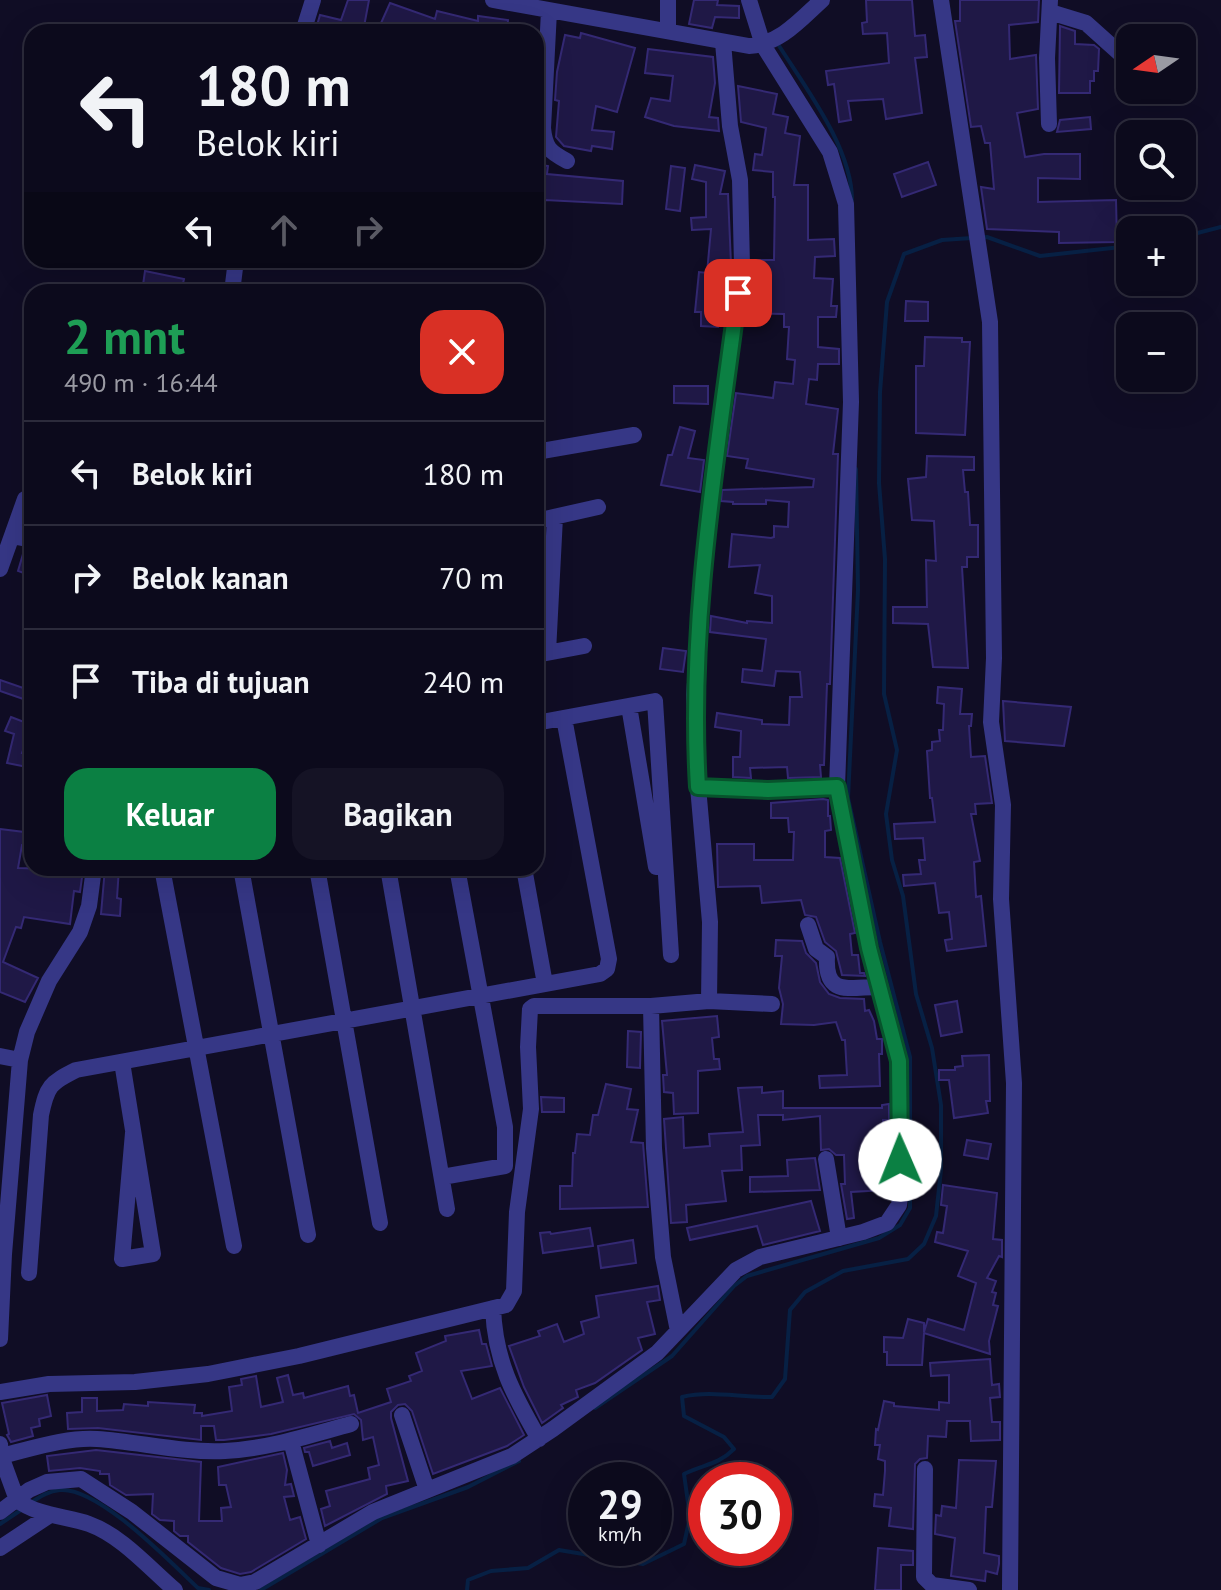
<!DOCTYPE html>
<html lang="id">
<head>
<meta charset="utf-8">
<style>
	:root { --surface:#0c0a1c; --page:#151325; --text:#f1f3f6; --muted:#9a9aa3; --line:#2c2b3b; --accent:#0b8043 }
	body { margin:0; font-family:"PT Sans",sans-serif; background:var(--page); color:var(--text); height:100vh; display:flex; flex-direction:column; font-size:30px; white-space:nowrap }
	* { box-sizing:border-box; margin:0 }
	p { font-size:26px; color:var(--muted) }
	.icon { flex:none; width:44px; height:44px; fill:none; stroke:currentColor; stroke-width:2; stroke-linecap:round; stroke-linejoin:round }
	.map { position:relative; flex:1; overflow:hidden }
	.details { position:absolute; left:24px; top:284px; width:520px; height:592px; display:flex; flex-direction:column; background:var(--surface); border-radius:24px; box-shadow:0 8px 32px #0002,0 0 0 2px var(--line) }
	.details>* { flex:none }
	.top-card { position:absolute; left:24px; top:24px; width:520px; height:244px; border-radius:24px; box-shadow:0 8px 32px #0002,0 0 0 2px var(--line); background:#0c0a1c; color:var(--text); overflow:hidden }
	.needle { width:52px; rotate:257deg }
	.controls { position:absolute; left:1116px; top:24px; display:grid; gap:16px }
	.controls a { display:grid; place-items:center; width:80px; height:80px; border-radius:16px; background:var(--surface); box-shadow:0 8px 32px #0002,0 0 0 2px var(--line); font-size:40px }
	.speed { position:absolute; left:568px; top:1462px; display:flex; gap:16px; font-size:40px; font-weight:700; text-align:center }
	.speed>* { display:grid; place-content:center; width:104px; height:104px; border-radius:50%; background:var(--surface); box-shadow:0 8px 32px #0002,0 0 0 2px var(--line); line-height:1 }
	.speed small { font-size:20px; font-weight:400 }
	.speed .limit { border:12px solid #d22; background:#fff; color:#111 }
	.pin { position:absolute; display:grid; place-items:center; width:68px; height:68px; color:#fff; margin:-34px; border-radius:16px; box-shadow:0 4px 12px #0006 }
	.me { position:absolute; width:88px; margin:-44px; rotate:359deg; stroke-linejoin:round; filter:drop-shadow(0 0 6px #0008) }
	.turn { display:flex; align-items:center; gap:28px; height:168px; padding:0 40px; font-size:36px }
	.turn .icon { width:104px; height:104px; stroke-width:2.5 }
	.turn b { display:block; font-size:56px; line-height:68px }
	.lanes { display:flex; align-items:center; height:76px; padding:0 40px; background:#0003; justify-content:center; gap:40px; direction:ltr }
	.lanes .off { opacity:.35 }
	.round { display:grid; place-items:center; flex:none; width:84px; height:84px; border-radius:24px; background:var(--page) }
	.overview { display:flex; align-items:center; justify-content:space-between; height:136px; padding:0 40px }
	h1 { font-size:48px; font-weight:700; line-height:60px; color:#1e9e55 }
	.button { display:flex; gap:16px; margin-top:auto; padding:16px 40px }
	.button a { flex:1; height:92px; border-radius:24px; background:var(--accent); color:#fff; font-size:32px; font-weight:700; line-height:92px; text-align:center }
	.button a+a { background:var(--page); color:var(--text) }
	ul { padding:0; list-style:none }
	li { display:flex; align-items:center; gap:24px; height:104px; padding:0 40px; border-top:2px solid var(--line) }
	li div { flex:1 }
	li b { display:block; font-size:30px }
	li em { font-style:normal }
	.map>svg:first-child { display:block }
</style>
</head>
<body>
<div class="map">
<svg width="1221" height="1590" viewBox="0 0 1221 1590">
	<rect width="100%" height="100%" fill="#100d25"/>
	<g fill="none" stroke-linecap="round" stroke-linejoin="round">
		<path stroke="#072044" stroke-width="4" d="M776 41C804 86 852 147 852 200
			M1182 237 1221 227
			M981 238 987 237 1040 256 1130 246
			M595 1408 672 1356 734 1286 747 1276 879 1238 900 1225 910 1208V1057L880 942 848 798 858 590 856 469
			M32 1502C41 1496 49 1491 60 1490 99 1487 170 1562 198 1588L209 1590
			M0 1524 21 1510
			M261 1590 382 1518 468 1487 519 1461
			M467 1590 468 1580 491 1571 528 1568 559 1550 643 1564 684 1544 690 1517 684 1474C704 1464 718 1465 734 1449L724 1437 684 1416 682 1397C711 1390 742 1398 772 1397L785 1379 790 1310 805 1292 843 1271 908 1259 924 1244 936 1216 941 1170V1105L932 1048 916 994 903 896 892 860 886 814 897 750 884 694 885 559 879 483 880 392 887 302 904 254 942 240 972 238"/>
	</g>
	<path fill="#1f1846" stroke="#342974" stroke-width="2" d="M348 0H369L363 32H315L320 15 341 20Z
		M694 0H718L717 5 739 6V18L715 17 712 28 689 24Z
		M866 0H912L915 36 925 35 927 57 915 58 922 113 886 119 883 99 848 101 851 120 839 122 834 84 828 85 826 71 889 63 887 33 863 34 862 23 867 22Z
		M960 0H1039L1038 22 1009 25 1010 59 1036 55 1038 109 1017 113 1025 157 1044 154H1080V179L1038 178V202L1116 200 1117 242 1059 243V232L987 229 981 187 994 189 990 143H985L981 126 971 127 955 21H960Z
		M390 3 435 19 437 11 478 21V16L508 20 507 32H377Z
		M1060 26 1075 31V44L1094 45 1099 49 1098 71H1094V81H1090V93H1059Z
		M581 33 635 48 617 112 596 106 592 130 614 132 612 149 592 146 591 151 564 146 556 137 559 101 555 100 557 72 565 35 580 38Z
		M648 49 713 57 715 83 709 117 718 118 719 131 674 126 645 117 651 98 670 101 673 76 645 73Z
		M738 86 777 94 773 114 788 117 785 133 800 136 794 185H808V240L834 239 835 256 815 257 814 278 833 279 831 306H837L836 317H818V347L839 349V364H818L817 380 809 379 806 404 838 409 833 454H838L830 684H827L824 765H820L821 777 788 778 787 767 750 768 751 778 733 777V757H740L741 731 715 727 717 713 762 720V724L789 725 790 697H802L800 672 776 671 774 686 742 682 743 669 762 671 766 639 710 632 711 616 747 623V621L772 623V596L755 593 760 565 729 567 732 534 771 538 774 537V526L788 527 789 502 766 500V504H733V502L721 501 722 490 813 487 814 479 746 468 748 459 727 456 736 393 773 398 775 382 793 384 795 360 787 359 789 327H784V314L746 313 753 260H774L775 197H773V172L753 170 755 154 762 155 766 128 741 122Z
		M1090 117 1091 129 1057 132 1060 120Z
		M928 162 936 185 902 197 894 174Z
		M536 164 548 166 547 174 623 181 622 204 545 200 544 204H536Z
		M695 165 725 171 720 194H728L731 264 728 287H720L718 327 701 326V312H695L699 272 707 273 711 229 692 230 691 218 706 217V182L692 179Z
		M671 166 685 168 680 211 666 209Z
		M145 271 184 279 181 292H142Z
		M906 301 928 302V321H905Z
		M925 337 962 338V342H970L965 435 916 433V366H924Z
		M674 386H708V404L674 403Z
		M680 427 695 431 688 458 704 460 700 492 661 485 668 455H672Z
		M927 456 974 457V470H963L965 492H968L970 525H978V557H967V567H962L968 668 933 667 928 624 893 623V607H927L926 560 936 561 934 521 912 520 908 479 926 477Z
		M23 554 32 557V576L18 571Z
		M663 648 686 651 683 672 660 669Z
		M0 680 32 691V702L0 691Z
		M938 687 962 689 960 714H972L971 726H969L971 757 985 756 992 803 975 804 976 814H971L980 861 974 862 976 897 981 896 986 946 947 951 945 940 952 939 949 912 939 913 935 883 904 886 903 875 921 874 919 860H925L923 838 895 839 894 824 935 822 932 798H930L927 751 932 750V742L940 741 939 730H943L944 704 937 703Z
		M1003 701 1071 707 1064 746 1005 741Z
		M11 717 32 725 22 753 32 755V768L7 763 14 734 5 731Z
		M823 799 828 800V816H830L831 830 825 831V857L840 858 855 933 850 934 852 955H858L860 973H864L865 976 842 975 836 951 825 942 816 917 805 915 801 900 762 903 760 886 718 887 717 844H754V860H793L794 832H789L788 818H771V803Z
		M0 829 32 833V846L22 845 18 868 83 870 80 892 74 891 70 924 24 917 21 928 16 927 3 962 38 978 25 1002 0 992Z
		M105 868H119L117 898 121 899 120 916 101 914Z
		M776 940 802 941 806 953 816 963 820 982 829 994 840 998 864 999 865 1011 869 1010 874 1021 877 1039H882V1054H879L880 1086 820 1088 819 1076 847 1075 845 1040H842L836 1022 814 1025 781 1024 783 1004 779 988 782 956H775Z
		M957 1001 962 1032 941 1036 935 1005Z
		M717 1016 719 1037 712 1038 714 1059H719L720 1069 698 1071V1113L674 1114 673 1093 664 1092 663 1075H667L662 1021Z
		M628 1031 641 1032 640 1068 627 1067Z
		M989 1055 990 1101H986L988 1113 954 1118 949 1080H939V1070H955V1067L963 1066 962 1056Z
		M606 1084 631 1089 627 1109 638 1110 631 1142 643 1143 648 1207 560 1209V1186H572L573 1153H575L577 1134 590 1135 593 1115H598Z
		M762 1087V1093L783 1091V1108H882V1105L889 1104V1120H883L885 1190 851 1192 854 1218 847 1219 841 1184H845L844 1155H836L829 1149 821 1150 820 1116 783 1120V1115H758L760 1145 741 1146 742 1170 722 1171 726 1201 686 1205 687 1222 671 1223 664 1119 683 1117 684 1148 710 1146 709 1134 743 1132 738 1088Z
		M541 1097 564 1098V1112H542Z
		M967 1140 991 1144 988 1159 964 1155Z
		M815 1158 820 1190 750 1192V1177L788 1176 787 1160Z
		M943 1185 997 1193 993 1239 1002 1240V1257L999 1256 987 1278 996 1281 992 1292 996 1293 993 1305 998 1306 989 1341 990 1354 924 1333 922 1365H887V1352H884V1337L903 1338 908 1319 924 1323V1332L928 1319 964 1330 976 1283 958 1276 968 1251 935 1242 937 1232 943 1233 947 1206 941 1205Z
		M811 1201 820 1231 763 1245 757 1226 690 1240 687 1228Z
		M590 1228 593 1246 543 1253 540 1233 550 1232 551 1234Z
		M633 1240 636 1263 601 1268 598 1246Z
		M658 1286 660 1300 647 1302 655 1334 638 1338 642 1350 595 1383 576 1390 578 1397 561 1405 563 1408 542 1423 524 1387 509 1346 540 1336 538 1331 557 1324 564 1342 584 1334 581 1322 599 1317 596 1296Z
		M479 1330 482 1344H486L492 1366 461 1371 472 1399 500 1388 524 1435 507 1446 433 1474 412 1411 405 1404 398 1405 391 1412V1418L408 1481 386 1486 387 1494 325 1526 321 1509 330 1506 326 1491 370 1479 368 1468 379 1465 373 1437 363 1440 361 1420 354 1414 271 1434 224 1440H216L214 1426H201V1440L98 1428 68 1429 67 1413 82 1412V1398H97V1411L123 1410 124 1404 148 1406V1402L195 1405 194 1413H202V1416L232 1411 229 1387 242 1385 241 1379 256 1376 261 1407 283 1402 277 1378 288 1375 293 1395 303 1393 304 1398 348 1386 350 1396 354 1395 358 1413 391 1402 387 1389 411 1381 409 1376 422 1371 416 1353 446 1341 445 1336Z
		M990 1359 992 1385 999 1384 1000 1397 990 1398 992 1422H1000V1440L971 1441 970 1421H947L946 1437 928 1436 927 1458 920 1459 915 1464 913 1529 889 1526 891 1508 874 1506 875 1494 883 1495 885 1471V1461L878 1459 880 1445H875L876 1429 878 1430 884 1401 894 1403V1406L939 1410V1402L949 1403V1375L931 1376 930 1363Z
		M47 1395 51 1416 39 1419 40 1426 31 1428 33 1436 11 1442 7 1435 9 1434 2 1403Z
		M330 1441 332 1448 347 1443 350 1455 313 1466 309 1452H305L304 1448Z
		M96 1450 201 1462 199 1521H222L221 1508 231 1507 226 1485H219L218 1467 283 1453 287 1470 285 1485 291 1484 294 1496 284 1497 290 1520 300 1517 306 1539 251 1572 240 1574 221 1568 188 1542V1536H180L174 1531V1521L160 1520 152 1514 153 1494 126 1495 110 1485 109 1474H100V1471L80 1468 49 1471 47 1456Z
		M959 1460 996 1461 992 1507H986L984 1553 999 1556V1564L997 1574 986 1571 985 1581 951 1576 955 1538 935 1534 936 1515 941 1516 942 1506 956 1508Z
		M878 1548 913 1551V1565H901V1590H875Z"/>
	<g fill="none" stroke-linecap="round" stroke-linejoin="round">
		<path stroke="#363786" stroke-width="16" d="M493 0 749 46C780 44 800 20 822 0
			M668 0V31
			M941 0 990 322 994 658 991 722 1003 805 1001 899 1014 1083 1010 1590
			M549 11 543 128C545 148 550 152 567 161
			M1050 12 1086 23 1125 58
			M303 32 313 0
			M1049 124 1047 58 1050 0
			M232 292 236 260
			M536 452 634 435
			M536 521 598 507
			M12 536 32 540
			M0 569 25 499
			M536 584 543 623
			M548 652 555 517
			M536 655 584 646
			M629 706 656 867
			M536 723 655 701 671 955
			M698 787 768 790 837 787
			M162 868 234 1246
			M241 868 308 1235
			M317 868 380 1223
			M388 868 447 1209
			M524 868 545 984
			M808 925 816 949 827 957C825 997 849 987 879 987
			M709 1001 772 1004
			M651 1006 654 1148 663 1257 678 1331
			M0 1056 20 1060
			M122 1062 153 1254 122 1259 133 1133
			M826 1159 839 1238
			M442 1177 505 1166V1127L457 868
			M29 1273 41 1115C47 1086 50 1083 76 1070L600 974 607 969 609 959 564 718
			M493 1308C495 1361 513 1394 539 1439
			M0 1339 4 1254 20 1060 27 1032 49 981 80 932 89 906 94 868
			M0 1392 49 1384 135 1382 208 1374 299 1356 506 1305 514 1291 517 1212 531 1109 528 1047 530 1009 534 1006H651L709 1001 710 922 698 787 694 695 710 499 742 265 740 180 730 126 723 42
			M402 1415 427 1490
			M291 1441 319 1545
			M0 1444 1 1456 17 1500C38 1516 66 1516 89 1524 122 1536 149 1568 175 1590
			M1 1456C31 1449 66 1437 97 1439 140 1442 182 1453 225 1451 268 1449 310 1435 351 1424
			M925 1469 924 1577 932 1585 969 1590
			M0 1512 29 1490 47 1482 81 1479 132 1512 216 1578 240 1585 255 1582 373 1512 512 1456 553 1429 657 1353 736 1270 760 1257 863 1232 887 1223 899 1205 901 1190 899 1061 869 948 837 787 851 402 846 204 830 152 763 45 749 0
			M0 1548 50 1515"/>
	</g>
	<g fill="none" stroke-linecap="round" stroke-linejoin="round">
		<g stroke="#07532c" stroke-width="20">
			<path id="route" d="M738 293C717 456 688 622 698 787L768 790 837 787 869 948 899 1061 900 1160"/>
		</g>
		<use href="#route" stroke="#0b8043" stroke-width="14"/>
	</g>
</svg>
<div class="controls">
<a><svg class="needle" viewBox="-14 -14 28 28"><path d="M0-13l5 13h-10z" fill="#e53935"/><path d="M0 13l5-13h-10z" fill="#9a9aa3"/></svg></a>
<a><svg class="icon" aria-label="search" viewBox="0 0 24 24"><circle cx="10" cy="10" r="6"/><path d="M15 15l6 6"/></svg></a>
<a>+</a>
<a>−</a>
</div>
<div class="speed"><div>29<small>km/h</small></div><div class="limit">30</div></div>
<div class="pin" style="left:738px;top:293px;background:#d93025"><svg class="icon" aria-label="arrive" viewBox="0 0 24 24"><path d="M6 21V4h12l-3 4 3 4H6"/></svg></div>
<svg class="me" style="left:900px;top:1160px" viewBox="-20 -20 40 40"><circle r="19" fill="#fff"/><path d="M0-13L10 11 0 6-10 11z" fill="#0b8043"/></svg>
<div class="top-card">
<div class="turn"><svg class="icon" aria-label="left" viewBox="0 0 24 24"><path d="M17 20v-9H6M10 6l-5 5 5 5"/></svg><div><b>180 m</b>Belok kiri</div></div>
<div class="lanes"><svg class="icon" aria-label="left" viewBox="0 0 24 24"><path d="M17 20v-9H6M10 6l-5 5 5 5"/></svg><svg class="icon off" aria-label="ahead" viewBox="0 0 24 24"><path d="M12 20V5M6 11l6-6 6 6"/></svg><svg class="icon off" aria-label="right" viewBox="0 0 24 24"><path d="M7 20v-9h11M14 6l5 5-5 5"/></svg></div>
</div>
<section class="details">
<div class="overview"><div><h1>2 mnt</h1><p>490 m · 16:44</p></div><a class="round" style="background:#d93025;color:#fff"><svg class="icon" aria-label="close" viewBox="0 0 24 24"><path d="M6 6l12 12M18 6L6 18"/></svg></a></div>
<ul>
<li><svg class="icon" aria-label="left" viewBox="0 0 24 24"><path d="M17 20v-9H6M10 6l-5 5 5 5"/></svg><div><b>Belok kiri</b></div><em>180 m</em></li>
<li><svg class="icon" aria-label="right" viewBox="0 0 24 24"><path d="M7 20v-9h11M14 6l5 5-5 5"/></svg><div><b>Belok kanan</b></div><em>70 m</em></li>
<li><svg class="icon" aria-label="arrive" viewBox="0 0 24 24"><path d="M6 21V4h12l-3 4 3 4H6"/></svg><div><b>Tiba di tujuan</b></div><em>240 m</em></li>
</ul>
<div class="button"><a>Keluar</a><a>Bagikan</a></div>
</section>
</div>
</body>
</html>
